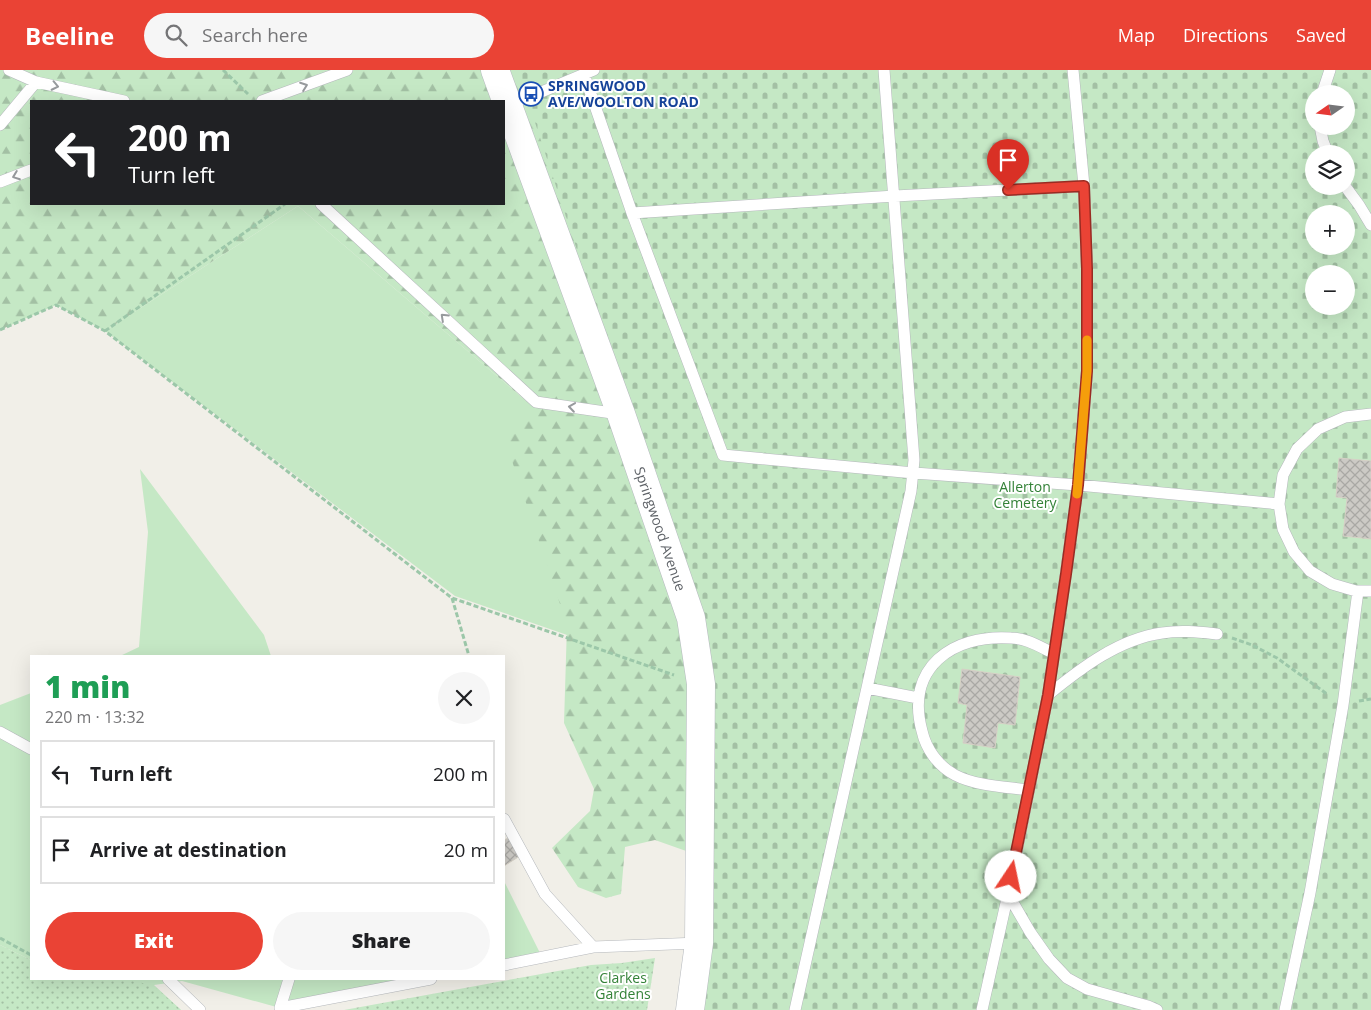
<!DOCTYPE html>
<html lang="en">
<head>
<meta charset="utf-8">
<style>
	:root { --surface:#fff; --page:#f6f6f6; --text:#202124; --muted:#757577; --line:#e0e0e0; --accent:#ea4335 }
	body { margin:0; font-family:"Open Sans",sans-serif; background:var(--page); color:var(--text); height:100vh; display:flex; flex-direction:column; font-size:19px; white-space:nowrap }
	* { box-sizing:border-box; margin:0 }
	p { font-size:16px; color:var(--muted) }
	.icon { flex:none; width:28px; height:28px; fill:none; stroke:currentColor; stroke-width:2; stroke-linecap:round; stroke-linejoin:round }
	.map { position:relative; flex:1; overflow:hidden }
	.side { position:absolute; left:30px; top:585px; width:475px; height:325px; display:flex; flex-direction:column; background:var(--surface); border-radius:0px; box-shadow:0 5px 20px #0002 }
	.side>* { flex:none }
	.top-card { position:absolute; left:30px; top:30px; width:475px; height:105px; border-radius:0px; box-shadow:0 5px 20px #0002; background:#202124; color:#fff; overflow:hidden }
	.needle { width:32px; rotate:256deg }
	.controls { position:absolute; left:1305px; top:15px; display:grid; gap:10px }
	.controls a { display:grid; place-items:center; width:50px; height:50px; border-radius:50%; background:var(--surface); box-shadow:0 5px 20px #0002; font-size:25px }
	.pin { position:absolute; display:grid; place-items:center; width:42px; height:42px; color:#fff; margin:-51px -21px; border-radius:50% 50% 50% 0; rotate:-45deg; box-shadow:0 0 5px #0007 }
	.pin .icon { rotate:45deg }
	.me { position:absolute; width:55px; margin:-28px; rotate:11deg; stroke-linejoin:round; filter:drop-shadow(0 0 4px #0008) }
	.turn { display:flex; align-items:center; gap:18px; height:105px; padding:0 15px; font-size:22px }
	.turn .icon { width:65px; height:65px; stroke-width:2.5 }
	.turn b { display:block; font-size:35px; line-height:42px }
	.round { display:grid; place-items:center; flex:none; width:52px; height:52px; border-radius:26px; background:var(--page) }
	.head { display:flex; align-items:center; justify-content:space-between; height:85px; padding:0 15px }
	h1 { font-size:30px; font-weight:800; line-height:38px; color:#1e9e55 }
	.action { display:flex; gap:10px; margin-top:auto; padding:10px 15px }
	.action a { flex:1; height:58px; border-radius:30px; background:var(--accent); color:#fff; font-size:20px; font-weight:800; line-height:58px; text-align:center }
	.action a+a { background:var(--page); color:var(--text) }
	ul { padding:0; list-style:none }
	li { display:flex; align-items:center; gap:15px; height:68px; margin:0 10px 8px; padding:0 5px; border:2px solid var(--line); border-radius:0px }
	li div { flex:1 }
	li b { display:block; font-size:19px }
	li em { font-style:normal }
	header { display:flex; align-items:center; gap:30px; box-sizing:border-box; height:70px; padding:0 25px; background:var(--accent); color:#fff }
	header strong { font-size:24px }
	nav { display:flex; gap:28px; margin-inline-start:auto; font-size:18px }
	.search { width:350px; height:45px; background:var(--page); display:flex; align-items:center; gap:12px; box-sizing:border-box; padding:0 18px; border-radius:28px; color:var(--muted); font-size:19px }
	.map>svg:first-child { display:block }
</style>
</head>
<body>
<header>
<strong>Beeline</strong>
<div class="search"><svg class="icon" aria-label="search" viewBox="0 0 24 24"><circle cx="10" cy="10" r="6"/><path d="M15 15l6 6"/></svg>Search here</div>
<nav><a>Map</a><a>Directions</a><a>Saved</a></nav>
</header>
<div class="map">
<svg width="1371" height="940" viewBox="0 0 1371 940">
	<defs>
		<pattern id="forest-firs" width="22" height="20" patternUnits="userSpaceOnUse" patternTransform="scale(1.25)"><rect width="22" height="20" fill="#c5e8c5"/><path d="M5 1l3.5 6h-7zM16 11l3.5 6h-7z" fill="#a3c0a4"/></pattern>
		<pattern id="cemetery-stones" width="16" height="16" patternUnits="userSpaceOnUse" patternTransform="scale(1.25)"><rect width="16" height="16" fill="#c5e8c5"/><path d="M2 7V4a2 2 0 0 1 4 0v3zM10 15v-3a2 2 0 0 1 4 0v3z" fill="#a3c0a4"/></pattern>
		<pattern id="park-dots" width="8" height="8" patternUnits="userSpaceOnUse" patternTransform="scale(1.25)"><rect width="8" height="8" fill="#c5e8c5"/><path d="M2 2h.1M6 6h.1" fill="none" stroke="#a3c0a4" stroke-width="1.8" stroke-linecap="round"/></pattern>
		<pattern id="building-cross-hatch" width="8" height="8" patternUnits="userSpaceOnUse" patternTransform="scale(1.25)"><rect width="8" height="8" fill="#cccac5"/><path d="M0 0l8 8M0 8l8-8" fill="none" stroke="#a9a8a4"/></pattern>
	</defs>
	<rect width="100%" height="100%" fill="#f1efe8"/>
	<path fill="#c5e8c5" d="M298 136 532 336 697 610 455 526 105 261Z
		M140 399 264 565 271 586H120L139 577 148 462Z
		M31 623V890L0 875V635Z
		M504 811 542 887 504 895Z
		M81 909H402L406 914 280 938 182 911 154 915 181 940H101Z"/>
	<path fill="url(#forest-firs)" fill-rule="evenodd" d="M0 0H602L737 799 655 770 625 777 621 824 606 828 578 817 552 778 590 741 594 719 564 653 567 555 506 373 532 336 298 136 105 261 56 235 0 260ZM31 31H504V134H31Z"/>
	<path fill="url(#cemetery-stones)" fill-rule="evenodd" d="M516 0H1371V940H702L713 612 631 344 527 28ZM1314 24H1346V56H1314ZM1314 84H1346V116H1314ZM1314 144H1346V176H1314ZM1314 204H1346V236H1314Z"/>
	<path fill="url(#park-dots)" d="M0 875 31 890V909H122L153 915 181 940H0Z
		M655 888 647 940H344L591 895 622 893Z"/>
	<path fill="url(#building-cross-hatch)" stroke="#d6d1c6" d="M1339 388 1371 391V469L1343 466 1347 428 1336 427Z
		M962 599 1020 607 1015 655 998 653 995 678 963 673 967 635 958 633Z
		M513 766 523 784 504 796V770Z"/>
	<g fill="none" stroke-linecap="round" stroke-linejoin="round">
		<g stroke="#b5b8bc" stroke-width="12">
			<path id="lane" d="M9 0 36 12 124 31
				M584 4 632 143 723 385 914 403 1078 415 1279 434
				M1322 24 1330 0
				M262 31 347 0
				M508 33 527 28 594 0
				M0 55 36 12
				M1320 56 1323 71 1328 84
				M0 112 31 100
				M1345 116 1359 135 1371 155
				M321 134 536 332 619 344
				M632 143 895 126 1084 116
				M1371 344 1345 347 1318 359 1297 379 1283 405 1279 434 1283 459 1294 482 1310 501 1332 514 1356 521H1371
				M867 618 918 628
				M1048 625C1081 598 1119 569 1162 563 1181 560 1198 562 1217 564
				M0 662 31 679
				M1029 720C1006 717 976 716 955 705 938 696 926 679 922 661 905 598 952 564 1011 568 1026 568 1040 577 1053 583
				M504 749 545 824 593 877
				M1008 824 1030 862 1049 889 1067 908 1087 919 1148 936 1157 940
				M504 895 593 877 699 873
				M168 909 200 940
				M289 909 280 938 431 909
				M795 940 911 421 914 390 884 0
				M982 940 1008 824 1048 625 1066 503 1078 415 1087 301V199L1084 116 1073 0
				M1285 940 1310 823 1343 635 1358 521"/>
		</g>
		<g stroke="#b6babf" stroke-width="29">
			<path id="secondary" d="M495 0 621 344 691 548 701 614 699 873 690 940"/>
		</g>
		<path stroke="#9cc7a9" stroke-width="3" stroke-dasharray="5 2.5" stroke-linecap="butt" d="M223 0 248 24
			M0 260 56 235 105 261 452 528 674 605
			M105 261 285 134
			M452 528 469 586
			M1232 568 1252 575 1277 588 1327 624
			M1359 631 1371 629
			M0 868 31 885"/>
		<use href="#lane" stroke="#fff" stroke-width="11"/>
		<use href="#secondary" stroke="#fff" stroke-width="28"/>
	</g>
	<defs><path id="oneway-chevron" d="M-2-3.5L2.5 0L-2 3.5" fill="none" stroke-width="1.6" stroke-linecap="round" stroke-linejoin="round" transform="scale(1.25)"/></defs>
	<g stroke="#979a9d">
		<use href="#oneway-chevron" transform="translate(55 16) rotate(12)"/>
		<use href="#oneway-chevron" transform="translate(304 16) rotate(-20)"/>
		<use href="#oneway-chevron" transform="translate(16 106) rotate(159)"/>
		<use href="#oneway-chevron" transform="translate(444 247) rotate(-137)"/>
		<use href="#oneway-chevron" transform="translate(572 337) rotate(-172)"/>
	</g>
	<g fill="none" stroke-linecap="round" stroke-linejoin="round">
		<g stroke="#982c22" stroke-width="12">
			<path id="route" d="M1008 120 1084 116 1087 199V301L1078 415 1066 504 1048 625 1011 807"/>
		</g>
		<use href="#route" stroke="#ea4335" stroke-width="9"/>
		<path stroke="#f59e0b" stroke-width="9" d="M1077 424 1087 301V270"/>
	</g>
	<defs>
		<g id="bus-ring" transform="scale(1.25)"><circle r="9.5" fill="#fff" stroke="#1a4fb4" stroke-width="1.5"/><path d="M-5-6H5V4H4V6H2V4H-2V6H-4V4H-5ZM-3.5-4V0h7V-4ZM-3.5 1.2v1.5H-2V1.2ZM2 1.2v1.5H3.5V1.2Z" fill="#1a4fb4"/></g>
	</defs>
	<g fill-rule="evenodd">
		<use href="#bus-ring" x="531" y="24"/>
	</g>
	<g text-anchor="middle" stroke-width="4" stroke-linejoin="round" paint-order="stroke">
		<g font-size="14" font-weight="bold" fill="#164399" stroke="#fff" text-anchor="start">
			<text x="548" y="21">SPRINGWOOD<tspan x="548" dy="16">AVE/WOOLTON ROAD</tspan></text>
		</g>
		<g font-size="14" fill="#348238" stroke="#fff">
			<text x="1025" y="422">Allerton<tspan x="1025" dy="16">Cemetery</tspan></text>
			<text x="623" y="913">Clarkes<tspan x="623" dy="16">Gardens</tspan></text>
		</g>
		<g font-size="14" fill="#5f6368" stroke="#fff">
			<text transform="translate(660 459) rotate(71)" y="5">Springwood Avenue</text>
		</g>
	</g>
</svg>
<div class="controls">
<a><svg class="needle" viewBox="-14 -14 28 28"><path d="M0-13l5 13h-10z" fill="#e53935"/><path d="M0 13l5-13h-10z" fill="#757577"/></svg></a>
<a><svg class="icon" aria-label="layers" viewBox="0 0 24 24"><path d="M12 4l9 5-9 5-9-5zM3 14l9 5 9-5"/></svg></a>
<a>+</a>
<a>−</a>
</div>
<div class="pin" style="left:1008px;top:120px;background:#d93025"><svg class="icon" aria-label="arrive" viewBox="0 0 24 24"><path d="M6 21V4h12l-3 4 3 4H6"/></svg></div>
<svg class="me" style="left:1011px;top:807px" viewBox="-20 -20 40 40"><circle r="19" fill="#fff"/><path d="M0-13L10 11 0 6-10 11z" fill="#ea4335"/></svg>
<div class="top-card">
<div class="turn"><svg class="icon" aria-label="left" viewBox="0 0 24 24"><path d="M17 20v-9H6M10 6l-5 5 5 5"/></svg><div><b>200 m</b>Turn left</div></div>
</div>
<section class="side">
<div class="head"><div><h1>1 min</h1><p>220 m · 13:32</p></div><a class="round"><svg class="icon" aria-label="close" viewBox="0 0 24 24"><path d="M6 6l12 12M18 6L6 18"/></svg></a></div>
<ul>
<li><svg class="icon" aria-label="left" viewBox="0 0 24 24"><path d="M17 20v-9H6M10 6l-5 5 5 5"/></svg><div><b>Turn left</b></div><em>200 m</em></li>
<li><svg class="icon" aria-label="arrive" viewBox="0 0 24 24"><path d="M6 21V4h12l-3 4 3 4H6"/></svg><div><b>Arrive at destination</b></div><em>20 m</em></li>
</ul>
<div class="action"><a>Exit</a><a>Share</a></div>
</section>
</div>
</body>
</html>
